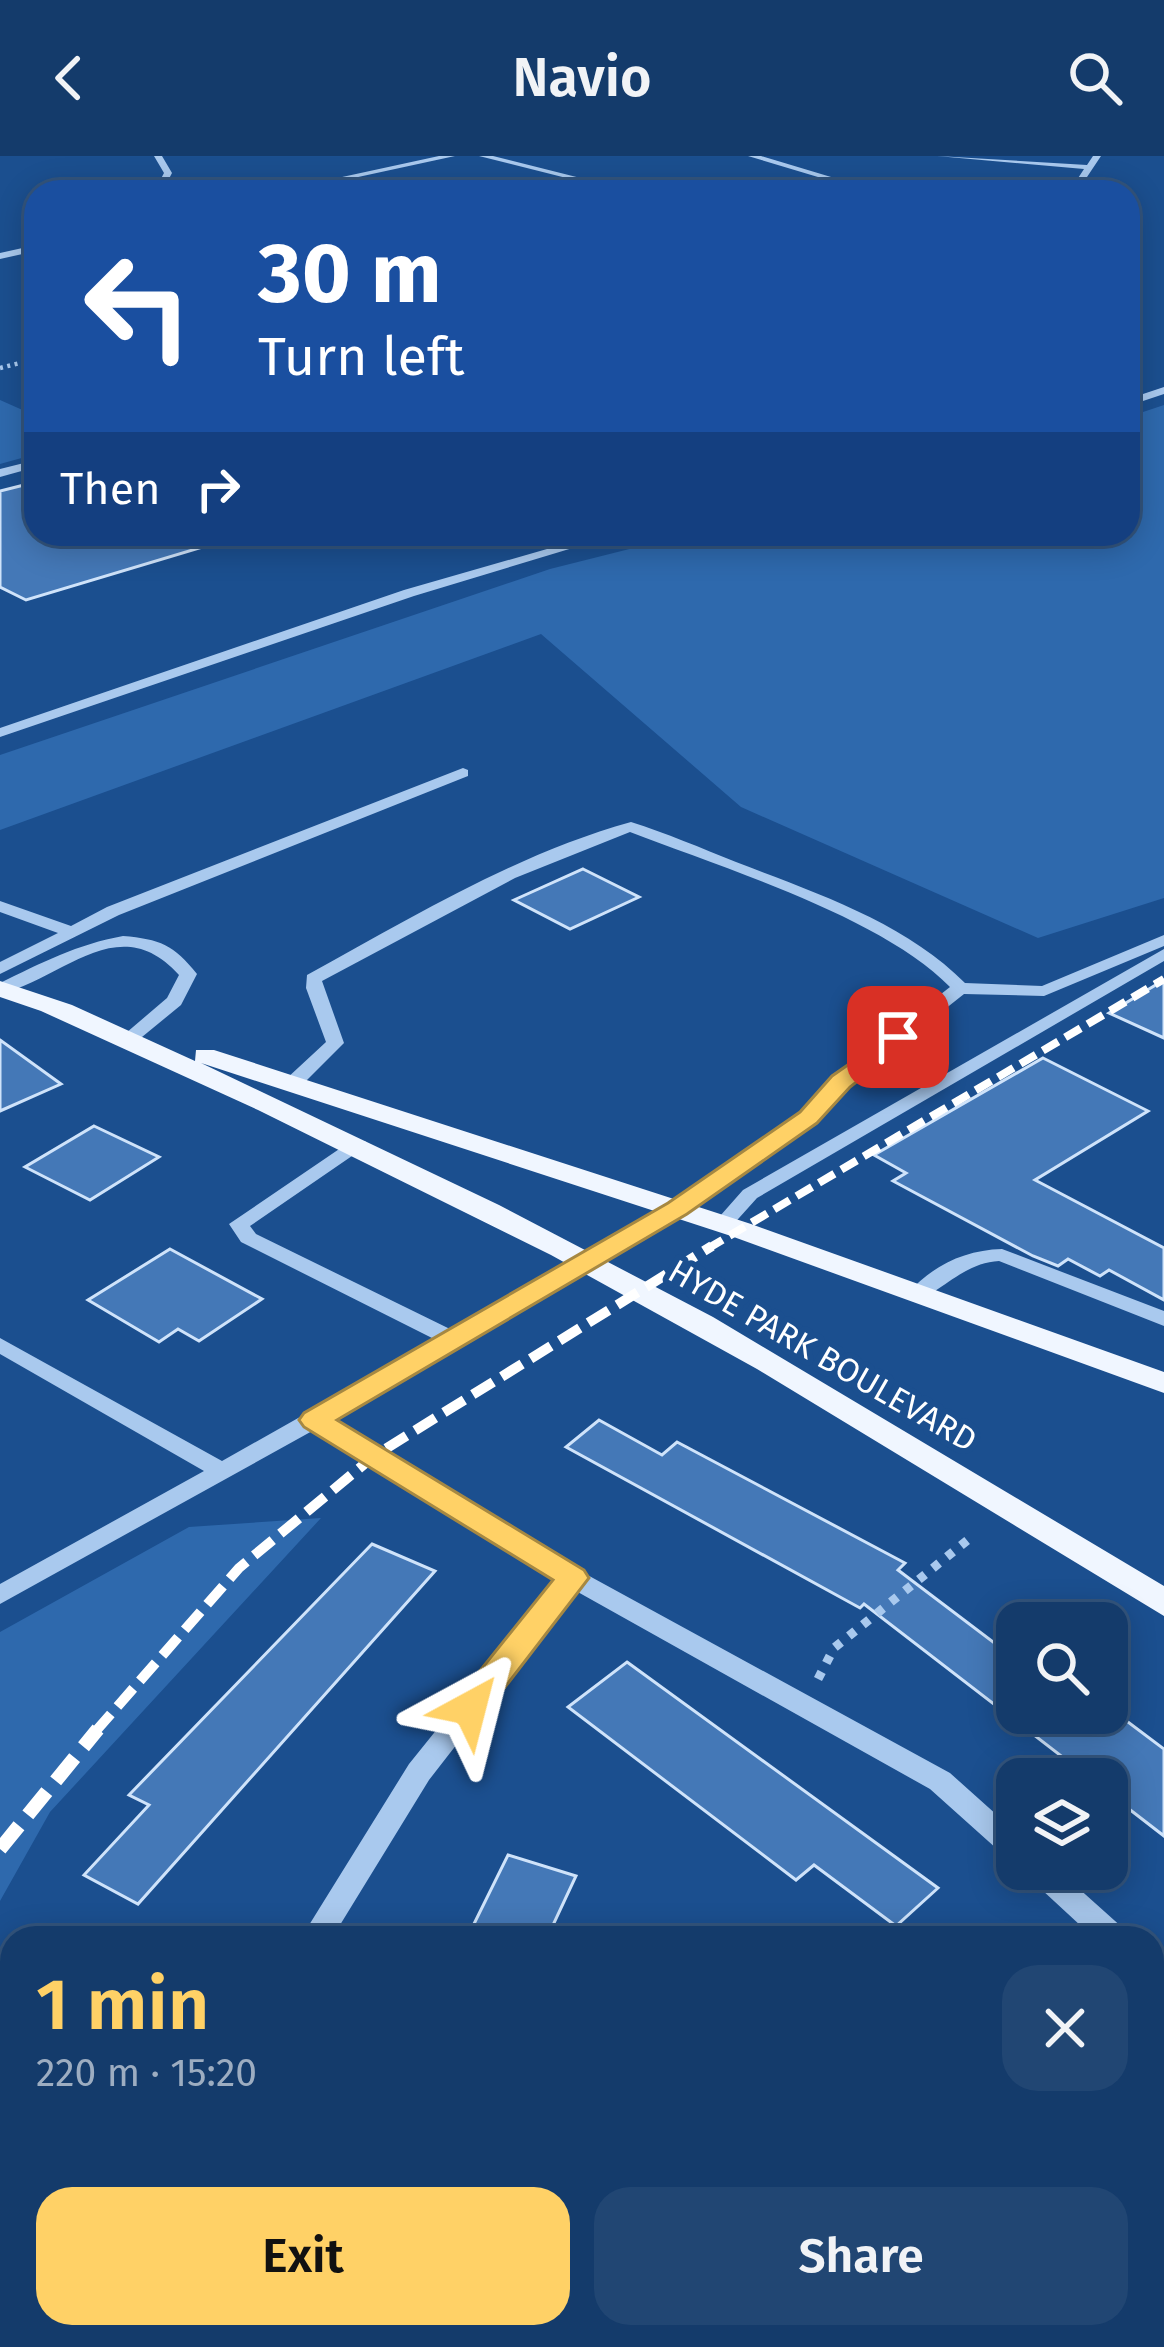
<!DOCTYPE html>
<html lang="en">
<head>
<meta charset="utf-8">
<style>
	:root { --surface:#143b6b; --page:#214673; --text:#f1f3f6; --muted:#9dadc1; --line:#33557e; --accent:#ffd166 }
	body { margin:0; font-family:"Fira Sans",sans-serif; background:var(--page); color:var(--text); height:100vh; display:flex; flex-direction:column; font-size:45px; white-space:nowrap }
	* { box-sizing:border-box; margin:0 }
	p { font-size:39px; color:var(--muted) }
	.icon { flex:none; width:66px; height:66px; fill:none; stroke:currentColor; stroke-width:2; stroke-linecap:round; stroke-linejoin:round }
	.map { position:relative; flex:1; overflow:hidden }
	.sheet { position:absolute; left:0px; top:1770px; width:1164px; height:423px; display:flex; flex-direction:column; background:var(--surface); border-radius:36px 36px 0 0; box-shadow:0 6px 30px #0003,0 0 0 3px var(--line) }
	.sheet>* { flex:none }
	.top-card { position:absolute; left:24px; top:24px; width:1116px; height:366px; border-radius:36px; box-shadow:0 6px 30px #0003,0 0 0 3px var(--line); background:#1a4fa0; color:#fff; overflow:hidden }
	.tools { position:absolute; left:996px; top:1446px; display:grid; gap:24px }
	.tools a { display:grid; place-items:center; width:132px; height:132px; border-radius:24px; background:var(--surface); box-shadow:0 6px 30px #0003,0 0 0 3px var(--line); font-size:60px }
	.pin { position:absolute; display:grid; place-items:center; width:102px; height:102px; color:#fff; margin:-51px; border-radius:24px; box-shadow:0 6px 18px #0006 }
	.me { position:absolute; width:132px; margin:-66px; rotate:38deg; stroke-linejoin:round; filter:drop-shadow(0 0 9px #0008) }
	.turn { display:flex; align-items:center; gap:42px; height:252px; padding:0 36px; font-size:54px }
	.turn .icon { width:156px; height:156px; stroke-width:2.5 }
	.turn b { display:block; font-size:84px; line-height:102px }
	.then { display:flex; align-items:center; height:114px; padding:0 36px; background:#0003; gap:24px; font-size:45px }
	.round { display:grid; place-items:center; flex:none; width:126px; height:126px; border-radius:36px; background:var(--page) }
	.overview { display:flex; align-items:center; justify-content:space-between; height:204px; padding:0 36px }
	h1 { font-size:72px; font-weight:600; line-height:90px; color:var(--accent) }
	.primary-button { display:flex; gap:24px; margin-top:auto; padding:24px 36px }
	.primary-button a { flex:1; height:138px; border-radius:36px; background:var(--accent); color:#111; font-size:48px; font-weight:600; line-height:138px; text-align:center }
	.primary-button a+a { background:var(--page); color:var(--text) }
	header { display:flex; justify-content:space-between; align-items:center; height:156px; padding:0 36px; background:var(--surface); font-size:54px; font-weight:600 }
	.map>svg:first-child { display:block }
</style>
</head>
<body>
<header><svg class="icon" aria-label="back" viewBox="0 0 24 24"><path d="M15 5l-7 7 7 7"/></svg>Navio<svg class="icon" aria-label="search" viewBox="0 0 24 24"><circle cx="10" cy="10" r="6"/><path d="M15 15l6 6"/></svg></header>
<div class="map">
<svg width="1164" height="2191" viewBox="0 0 1164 2191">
	<rect width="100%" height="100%" fill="#1b4f8f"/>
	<path fill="#2e69ad" d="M0 244 36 260V298L0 308Z
		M1164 249V742L1038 782 741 651 541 478 0 674V599L550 413 689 378H1128V261Z
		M321 1362 50 1656 0 1745V1476L189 1371Z"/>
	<path fill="#4478b7" stroke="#cfe3fa" stroke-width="3" d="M36 326V378H214L216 387 26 444 0 431V335Z
		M583 713 639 741 570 773 514 744Z
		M1164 824V882L1109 857Z
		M0 884 61 928 0 955Z
		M1043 902 1148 955 1035 1024 1164 1092V1144L1109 1114 1100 1120 1068 1103 1058 1110 1033 1100 893 1025 906 1017 874 999Z
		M94 970 159 1001 90 1044 25 1011Z
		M170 1093 262 1143 199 1185 178 1173 159 1186 88 1144Z
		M599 1264 662 1299 677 1286 905 1407 898 1414 1017 1504V1557H1116L1164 1593V1680L1107 1636V1623H1091L864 1448 860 1452 566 1291Z
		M372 1388 435 1415 138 1748 84 1719 149 1649 129 1639Z
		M627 1506 938 1732 896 1770 814 1709 796 1724 568 1551Z
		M508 1699 576 1720 547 1782H467Z"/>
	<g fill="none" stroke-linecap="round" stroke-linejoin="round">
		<path stroke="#a9c9ee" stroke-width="3" stroke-dasharray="3 4.5" stroke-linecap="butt" d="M652 31 674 36"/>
		<path stroke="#a9c9ee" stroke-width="4.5" stroke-dasharray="3 4.5" stroke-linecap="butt" d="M0 212 36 203"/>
		<path stroke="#a9c9ee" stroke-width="9" stroke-dasharray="8 10" stroke-linecap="butt" d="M818 1523 834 1492 969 1383"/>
		<path fill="#a9c9ee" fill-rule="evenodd" d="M154 0H162L172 17 162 36H154L164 17Z
			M439 0H455L289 36H273Z
			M479 0H493L636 36H622Z
			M748 0H761L881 36H868Z
			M937 0 1087 9 1093 0H1101L1077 36H1069L1084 13Z
			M36 89V95L0 103V97Z
			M1164 231V238L1128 250V243Z
			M36 304V311L0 321V313Z
			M599 378H619L414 440 0 581V572L404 434Z
			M463 612 468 614V620L119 759 0 818V806L58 777 0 756V745L71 770 107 751Z
			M631 666C666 677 701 692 736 706 814 736 905 766 965 827L1042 830 1164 779V790L1044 840 964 838 848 930 815 965 685 1056 331 1264 582 1416 950 1617 1017 1677V1705L1007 1702 930 1633 576 1435 429 1624 332 1782H301L409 1608 557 1424 314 1274 0 1448V1428L204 1315 0 1198V1182L222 1305 436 1184 241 1086 229 1068 351 985H365L368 989 250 1070 256 1078 452 1174 671 1048 801 957 834 922 950 831C882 761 723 712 630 676L515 722 322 825 344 887 299 932H285L283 928 285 924 326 886 306 832 307 819C411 762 516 698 631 666Z
			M123 780C160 783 174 789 197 818L181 849 142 881 135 883 126 877 167 842 179 819C119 752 63 823 0 838V827C41 807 78 788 123 780Z
			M1164 793V805L757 1042 730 1072 723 1074 713 1068 743 1034Z
			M1002 1093 1164 1155V1170L999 1105C958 1107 935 1146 910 1143L907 1138C932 1110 964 1094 1002 1093Z
			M1024 1713H1057L1124 1773 1129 1782H1094L1028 1721Z
			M1152 1803 1164 1809V1840L1152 1835Z
			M162 2181H196L193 2191H159Z"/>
		<path fill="#f0f6ff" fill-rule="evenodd" d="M0 825 72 849 195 905 196 894H214L751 1068 1164 1216V1237L731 1080 201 907 499 1049 713 1161 1164 1430V1460L757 1213 551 1099 258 954 41 855 0 841Z"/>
		<path stroke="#fff" stroke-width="8" stroke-dasharray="18 8" stroke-linecap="butt" d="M707 1093 1164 823"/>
		<path stroke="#fff" stroke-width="10" stroke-dasharray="24 10" stroke-linecap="butt" d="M95 1576 239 1412 374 1300 712 1090"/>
		<path stroke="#fff" stroke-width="14" stroke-dasharray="30 14" stroke-linecap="butt" d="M0 1693 98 1573"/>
	</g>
	<path fill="#ffd166" stroke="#a68842" stroke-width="3" d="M898 874 910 881 907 886 850 931 817 967 687 1058 337 1264 584 1414 589 1422 482 1561 470 1565 458 1561 453 1552 458 1542 553 1424 304 1271 299 1264 304 1257 668 1047 800 956 832 920Z"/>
	<g text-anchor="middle" stroke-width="12" stroke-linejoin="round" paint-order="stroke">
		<g font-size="33" fill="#fff" stroke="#1b4f8f">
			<text transform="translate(823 1199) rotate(30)" y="12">HYDE PARK BOULEVARD</text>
		</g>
	</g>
</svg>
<div class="tools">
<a><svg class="icon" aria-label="search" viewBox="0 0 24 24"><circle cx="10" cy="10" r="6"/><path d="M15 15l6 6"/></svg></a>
<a><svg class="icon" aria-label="layers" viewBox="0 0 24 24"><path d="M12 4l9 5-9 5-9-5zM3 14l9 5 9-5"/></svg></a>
</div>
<div class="pin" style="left:898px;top:881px;background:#d93025"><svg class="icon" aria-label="arrive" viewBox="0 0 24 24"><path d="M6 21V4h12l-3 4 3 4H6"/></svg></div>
<svg class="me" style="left:470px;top:1552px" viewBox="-20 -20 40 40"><path d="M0-17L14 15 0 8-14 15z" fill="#ffd166" stroke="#fff" stroke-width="4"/></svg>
<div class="top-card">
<div class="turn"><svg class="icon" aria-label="left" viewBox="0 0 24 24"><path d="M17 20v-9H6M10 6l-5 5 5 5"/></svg><div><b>30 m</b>Turn left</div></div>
<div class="then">Then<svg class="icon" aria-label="right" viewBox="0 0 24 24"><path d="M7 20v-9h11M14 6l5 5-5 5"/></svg></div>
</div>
<section class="sheet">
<div class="overview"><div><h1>1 min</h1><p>220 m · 15:20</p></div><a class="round"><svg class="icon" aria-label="close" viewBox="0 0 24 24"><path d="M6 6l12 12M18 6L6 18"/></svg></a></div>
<div class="primary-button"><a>Exit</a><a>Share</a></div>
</section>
</div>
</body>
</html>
